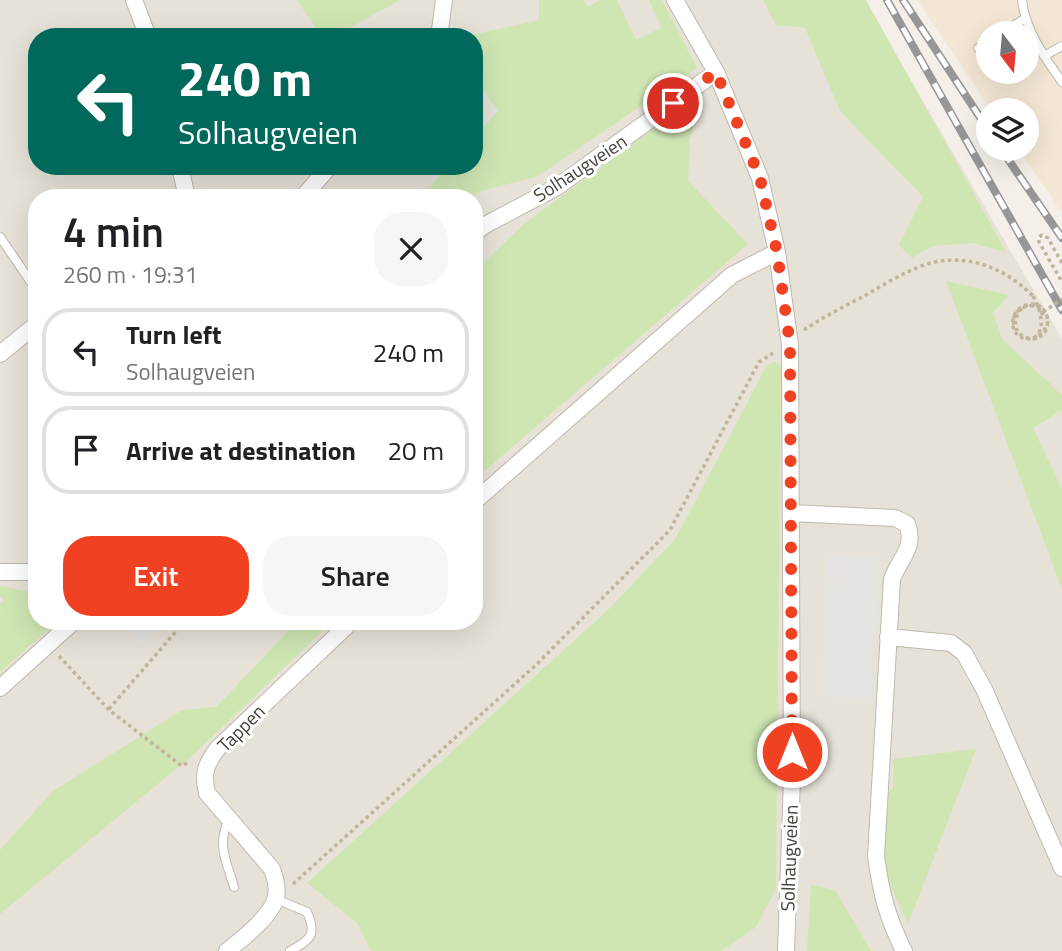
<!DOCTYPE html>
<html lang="en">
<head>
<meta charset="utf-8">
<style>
	:root { --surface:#fff; --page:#f6f6f6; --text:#202124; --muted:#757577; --line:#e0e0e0; --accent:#f14123 }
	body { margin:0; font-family:"Titillium Web",sans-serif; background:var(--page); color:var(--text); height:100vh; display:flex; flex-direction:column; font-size:26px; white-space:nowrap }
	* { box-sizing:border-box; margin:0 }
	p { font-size:23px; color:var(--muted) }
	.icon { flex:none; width:38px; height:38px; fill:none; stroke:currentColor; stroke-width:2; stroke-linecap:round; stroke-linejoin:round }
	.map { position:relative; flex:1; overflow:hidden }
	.drawer { position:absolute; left:28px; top:189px; width:455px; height:441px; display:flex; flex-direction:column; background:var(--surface); border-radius:28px; box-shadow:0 7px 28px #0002 }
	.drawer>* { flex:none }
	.top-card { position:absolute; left:28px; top:28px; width:455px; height:147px; border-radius:28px; box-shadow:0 7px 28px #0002; background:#00695c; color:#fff; overflow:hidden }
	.needle { width:46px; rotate:164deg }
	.controls { position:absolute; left:976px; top:21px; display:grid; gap:14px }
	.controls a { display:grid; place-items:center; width:63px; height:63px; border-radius:50%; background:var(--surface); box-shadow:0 7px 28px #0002; font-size:35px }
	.pin { position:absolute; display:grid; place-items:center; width:60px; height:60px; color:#fff; margin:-30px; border:4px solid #fff; border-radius:50%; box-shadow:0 2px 7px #0007 }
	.me { position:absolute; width:77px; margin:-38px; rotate:0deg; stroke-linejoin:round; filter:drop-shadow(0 0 5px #0008) }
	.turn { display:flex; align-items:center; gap:24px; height:147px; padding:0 35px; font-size:32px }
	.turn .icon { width:91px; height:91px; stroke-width:2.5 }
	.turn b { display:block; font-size:49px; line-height:60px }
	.round { display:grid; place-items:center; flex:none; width:74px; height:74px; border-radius:28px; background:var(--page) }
	.summary { display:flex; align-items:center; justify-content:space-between; height:119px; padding:0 35px }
	h1 { font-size:42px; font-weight:600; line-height:52px }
	.action { display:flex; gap:14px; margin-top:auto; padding:14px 35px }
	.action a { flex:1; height:80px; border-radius:28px; background:var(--accent); color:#fff; font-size:28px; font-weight:600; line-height:80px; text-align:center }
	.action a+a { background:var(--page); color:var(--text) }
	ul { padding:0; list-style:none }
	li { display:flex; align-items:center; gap:21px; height:88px; margin:0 14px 10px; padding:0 21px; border:4px solid var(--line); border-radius:28px }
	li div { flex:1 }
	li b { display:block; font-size:26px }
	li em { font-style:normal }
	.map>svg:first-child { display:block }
</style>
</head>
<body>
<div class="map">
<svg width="1062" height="951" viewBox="0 0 1062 951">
	<rect width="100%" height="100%" fill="#f4f0e9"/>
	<path fill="#e7e2d7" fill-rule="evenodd" d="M0 0H864L1062 339V951H0ZM37 37H474V166H37ZM37 198H474V621H37Z"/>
	<path fill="#f4e7d5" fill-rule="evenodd" d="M917 0H1062V212L1018 149H1027V110H991ZM989 33H1027V72H989Z"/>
	<path fill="#cfe6b3" d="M297 0H398L399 1 332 37H322Z
		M539 0H584L587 7 600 0H617L636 40 661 28 649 0H662L697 68 538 176 478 192 473 198H420L449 166H474V138L498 111 474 77V37L468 36 539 20Z
		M763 0H866L1006 252 973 243 932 246 912 258 899 245 923 197 840 111 805 28 776 25Z
		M704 92 690 139 688 181 748 244 474 480V433L483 425 474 412V272L525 223Z
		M946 281 1009 295 993 313 1002 339 1062 395V410L1033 428 1062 489V589Z
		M775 362 781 365 776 889 756 927 721 951H371L357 923 307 883 610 608 676 538 767 365Z
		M0 586 25 591 37 589V621H58L0 672V603L4 600 0 596Z
		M298 621H333L193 755 0 914V850L53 791 182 710 216 707Z
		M976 749 908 924 882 866 879 808 893 787V759Z
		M811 885 835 890 871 951H807Z"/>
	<path fill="#e5e3e0" d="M828 554 878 556 872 698 822 696Z
		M118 621H168L142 646Z"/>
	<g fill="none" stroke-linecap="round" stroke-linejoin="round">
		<g stroke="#bfb8ac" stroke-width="10">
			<path id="service" d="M1022 0C1025 30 1045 58 1062 82
				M1002 33 1026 18
				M978 48 989 41
				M1044 56 1062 46
				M0 237 37 291
				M229 820C216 845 227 862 234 887
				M276 899 307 912C317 934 311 940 290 951"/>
		</g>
		<g stroke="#bfb8ac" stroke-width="18">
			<path id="minor" d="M134 0 148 37
				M675 0 716 72 760 178 777 252 790 344 792 778 786 951
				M439 37 444 0
				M180 166 187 198
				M302 198 330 166
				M474 233 487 224 557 187 716 72
				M0 354 37 324
				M474 502 732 275 777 252
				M791 513 895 518 907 524C916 547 900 558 892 579L876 856C881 893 887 917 904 951
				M0 572H37
				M888 637 951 643 964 653 984 689 1062 868
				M0 688 74 621
				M227 951C242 939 272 916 276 897 278 887 275 878 272 869L207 793C202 773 206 764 218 748L352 621"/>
		</g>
		<path stroke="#c0b49d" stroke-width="3.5" stroke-dasharray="3.5 3.5" stroke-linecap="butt" d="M1062 263 1048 238 1042 235 1039 237V242L1062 282
			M1043 312 1040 316 1045 311
			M804 330C823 317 845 306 866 295 883 285 901 274 919 267 961 250 1003 266 1033 296
			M59 656 109 710 182 766 190 761
			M109 709 185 621
			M293 884 537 664 670 530 759 362 773 353"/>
		<use href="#service" stroke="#fff" stroke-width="8"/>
		<use href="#minor" stroke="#fff" stroke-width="16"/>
		<g stroke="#979797" stroke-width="8">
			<path id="rail" d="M887 0 1062 310
				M903 0 989 131
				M1001 149 1062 238"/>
		</g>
		<use href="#rail" stroke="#fff" stroke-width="5" stroke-dasharray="16" stroke-linecap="butt"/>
		<path stroke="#c0b49d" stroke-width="3.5" stroke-dasharray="3.5 3.5" stroke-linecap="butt" d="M1033 296C1062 351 1004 348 1014 316 1017 309 1023 305 1031 304 1052 303 1054 338 1032 339 1027 339 1022 336 1018 332 997 307 1054 290 1047 327L1036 338C999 342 1019 286 1043 312L1062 299"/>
	</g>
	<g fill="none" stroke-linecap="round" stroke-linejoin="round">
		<path stroke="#f14123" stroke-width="12" stroke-dasharray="0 21.6" d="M673 103 716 72 760 178 777 252 790 344 792 752"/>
	</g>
	<g text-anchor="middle" stroke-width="6" stroke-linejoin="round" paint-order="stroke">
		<g font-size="19" fill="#474137" stroke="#fff">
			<text transform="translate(580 168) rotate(-33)" y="7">Solhaugveien</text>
			<text transform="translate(241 728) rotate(-45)" y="7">Tappen</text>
			<text transform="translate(789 858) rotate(-88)" y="7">Solhaugveien</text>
		</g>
	</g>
</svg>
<div class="controls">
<a><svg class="needle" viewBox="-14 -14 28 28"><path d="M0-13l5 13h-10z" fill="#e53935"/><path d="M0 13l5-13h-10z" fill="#757577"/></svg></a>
<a><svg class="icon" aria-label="layers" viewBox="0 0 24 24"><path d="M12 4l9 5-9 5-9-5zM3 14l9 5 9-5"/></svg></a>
</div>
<div class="pin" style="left:673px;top:103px;background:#d93025"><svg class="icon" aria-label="arrive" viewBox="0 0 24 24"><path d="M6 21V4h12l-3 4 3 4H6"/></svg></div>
<svg class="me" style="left:792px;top:752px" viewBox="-20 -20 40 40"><circle r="17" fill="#f14123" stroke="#fff" stroke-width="3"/><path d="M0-11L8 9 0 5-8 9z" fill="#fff"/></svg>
<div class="top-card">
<div class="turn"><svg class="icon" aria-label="left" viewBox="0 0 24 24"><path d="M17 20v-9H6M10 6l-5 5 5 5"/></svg><div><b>240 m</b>Solhaugveien</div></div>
</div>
<section class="drawer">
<div class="summary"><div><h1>4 min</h1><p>260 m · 19:31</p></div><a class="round"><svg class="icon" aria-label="close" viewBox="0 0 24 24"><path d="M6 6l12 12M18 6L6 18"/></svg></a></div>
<ul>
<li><svg class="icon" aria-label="left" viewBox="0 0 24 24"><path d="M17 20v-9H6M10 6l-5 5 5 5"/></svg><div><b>Turn left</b><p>Solhaugveien</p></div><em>240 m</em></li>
<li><svg class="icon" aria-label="arrive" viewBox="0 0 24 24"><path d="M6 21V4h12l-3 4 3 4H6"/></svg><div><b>Arrive at destination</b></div><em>20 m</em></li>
</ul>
<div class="action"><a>Exit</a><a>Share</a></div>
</section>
</div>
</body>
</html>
